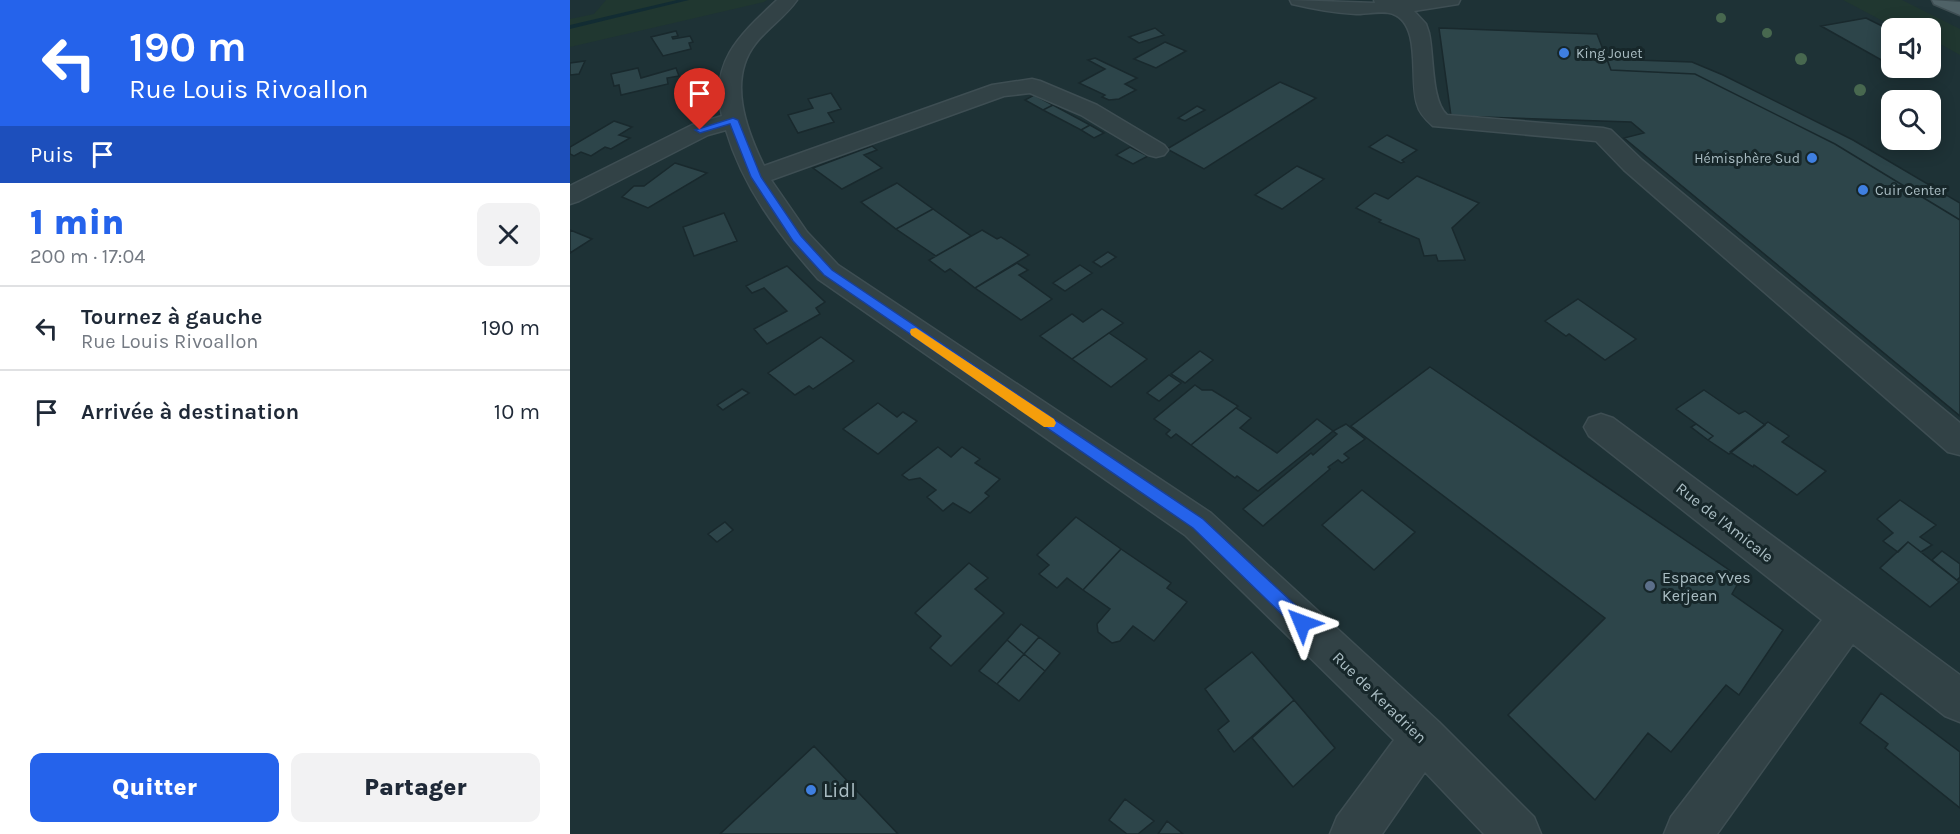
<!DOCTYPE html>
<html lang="fr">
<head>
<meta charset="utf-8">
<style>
	:root { --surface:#fff; --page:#f2f2f3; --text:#1f2937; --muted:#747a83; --line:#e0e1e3; --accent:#2563eb }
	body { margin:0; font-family:Karla,sans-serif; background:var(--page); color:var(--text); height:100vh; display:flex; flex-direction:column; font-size:22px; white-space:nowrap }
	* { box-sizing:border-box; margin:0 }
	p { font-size:20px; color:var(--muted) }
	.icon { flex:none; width:33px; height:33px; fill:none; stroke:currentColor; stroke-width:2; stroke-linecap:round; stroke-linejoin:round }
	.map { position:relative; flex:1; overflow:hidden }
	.panel { display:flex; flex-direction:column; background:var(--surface); width:570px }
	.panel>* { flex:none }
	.banner { background:#2563eb; color:#fff; overflow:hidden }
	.controls { position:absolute; left:1311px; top:18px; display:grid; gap:12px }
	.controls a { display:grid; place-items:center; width:60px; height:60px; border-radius:12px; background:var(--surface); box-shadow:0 3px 15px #0003; font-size:30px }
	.pin { position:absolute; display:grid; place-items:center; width:51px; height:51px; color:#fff; margin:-62px -26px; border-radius:50% 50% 50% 0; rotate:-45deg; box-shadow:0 0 6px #0007 }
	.pin .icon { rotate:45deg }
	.me { position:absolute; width:66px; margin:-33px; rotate:314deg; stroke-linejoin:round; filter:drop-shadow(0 0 4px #0008) }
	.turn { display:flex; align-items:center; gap:21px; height:126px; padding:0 30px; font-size:27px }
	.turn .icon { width:78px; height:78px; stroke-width:2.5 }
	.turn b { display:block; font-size:42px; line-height:51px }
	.then { display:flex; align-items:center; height:57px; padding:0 30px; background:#0003; gap:12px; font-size:22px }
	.round { display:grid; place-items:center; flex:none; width:63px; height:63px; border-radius:12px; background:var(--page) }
	.headline { display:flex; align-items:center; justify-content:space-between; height:102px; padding:0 30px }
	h1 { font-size:36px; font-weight:800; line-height:45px; color:var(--accent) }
	.cta { display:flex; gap:12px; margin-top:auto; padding:12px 30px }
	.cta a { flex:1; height:69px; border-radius:12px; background:var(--accent); color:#fff; font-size:24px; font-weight:800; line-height:69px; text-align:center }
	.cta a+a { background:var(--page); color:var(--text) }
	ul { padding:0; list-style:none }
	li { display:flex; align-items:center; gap:18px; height:84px; padding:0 30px; border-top:2px solid var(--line) }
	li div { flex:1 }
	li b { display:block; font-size:22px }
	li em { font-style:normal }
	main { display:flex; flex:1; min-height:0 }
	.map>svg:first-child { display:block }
</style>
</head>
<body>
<main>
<section class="panel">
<div class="banner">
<div class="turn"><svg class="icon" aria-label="left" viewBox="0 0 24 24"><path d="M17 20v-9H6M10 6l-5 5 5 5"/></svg><div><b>190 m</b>Rue Louis Rivoallon</div></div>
<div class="then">Puis<svg class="icon" aria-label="arrive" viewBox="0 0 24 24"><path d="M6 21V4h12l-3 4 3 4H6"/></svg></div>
</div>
<div class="headline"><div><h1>1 min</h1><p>200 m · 17:04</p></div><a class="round"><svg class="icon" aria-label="close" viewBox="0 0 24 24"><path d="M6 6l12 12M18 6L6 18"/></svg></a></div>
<ul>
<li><svg class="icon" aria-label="left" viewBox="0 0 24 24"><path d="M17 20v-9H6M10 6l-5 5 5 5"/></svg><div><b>Tournez à gauche</b><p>Rue Louis Rivoallon</p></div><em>190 m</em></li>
<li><svg class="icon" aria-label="arrive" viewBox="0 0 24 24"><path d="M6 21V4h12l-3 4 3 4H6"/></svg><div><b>Arrivée à destination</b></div><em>10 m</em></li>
</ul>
<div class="cta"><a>Quitter</a><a>Partager</a></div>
</section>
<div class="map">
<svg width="1390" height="834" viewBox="0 0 1390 834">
	<rect width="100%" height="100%" fill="#1e3236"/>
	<path fill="#203730" d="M36 0H197L194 2 0 47V19L24 14Z
		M1273 0H1332L1390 29V55L1361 39 1360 28H1326Z"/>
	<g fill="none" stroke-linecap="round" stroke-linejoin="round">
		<path fill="#122c33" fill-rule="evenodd" d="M107 0H119L0 29V25Z"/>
	</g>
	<path fill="#2d454a" stroke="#19292d" stroke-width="1.5" d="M1296 18 1322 31V66L1251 26Z
		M585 28 594 35 569 43 559 37Z
		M869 28 1027 34 1041 70 1125 74 1265 144 1390 220V416L1054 138 1074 133 1061 122 881 116Z
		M106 31 108 36 102 37 103 39 120 36 123 42 119 43 121 49 93 56 81 37Z
		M595 42 616 51 586 68 564 59Z
		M525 58 567 78 555 84 566 90 549 99 539 100 532 97 535 95 509 83 535 69 518 60Z
		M1037 59 1122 62 1153 75 1283 140 1390 203V220L1265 144 1125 74 1041 70Z
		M15 61 9 74 0 75V63Z
		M68 68 71 78 106 68 109 76 97 78 98 84 51 95 49 85 44 86 41 74Z
		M710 82 746 98 634 169 597 149Z
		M261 93 271 109 258 113 264 122 228 133 218 115 243 108 238 99Z
		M464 95 483 105 473 110 455 100Z
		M483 105 520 125 511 130 473 110Z
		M627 106 635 110 615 121 608 118Z
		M44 121 62 127 49 135 60 138 41 149 35 147 21 156 11 152 4 156 0 154V147Z
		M520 125 534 133 524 138 511 130Z
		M817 135 847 150 832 160 834 162 831 163 799 147Z
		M302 146 307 150 294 155 312 168 272 189 243 168Z
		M560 147 578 156 563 164 546 155Z
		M105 163 137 173 78 208 52 197 64 186H74Z
		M727 166 754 179 712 209 685 195Z
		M847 176 909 203 882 228 895 260 868 261 866 255 854 256 849 239 809 222 811 220 786 208 805 193 818 199Z
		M327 183 363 209 326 229 291 202Z
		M363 209 401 236 366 256 326 229Z
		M154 213 167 241 124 256 113 227Z
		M0 230 22 239 0 253Z
		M412 230 427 239 431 237 459 255 405 288 380 269 375 272 359 260Z
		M538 252 546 257 531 267 523 262Z
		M447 263 458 270 449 275 482 299 451 320 405 288Z
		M510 265 522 273 495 291 483 283Z
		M217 266 255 302 246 308 250 314 197 344 184 329 217 311 194 288 182 293 176 286Z
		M1008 299 1066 339 1035 360 999 334 996 336 975 321Z
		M532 309 553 323 502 359 470 336 502 314 513 322Z
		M539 333 577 359 541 387 502 359Z
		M251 337 284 361 243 389 239 386 225 395 198 373Z
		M630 351 643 360 615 383 601 374Z
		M860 367 1171 578 1162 594 1213 630 1169 695 1156 685 1101 752 1078 733 1025 800 938 715 1035 618 781 426Z
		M599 375 611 383 589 401 577 393Z
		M625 385 632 390H642L668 406 621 445 606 434 601 438 596 434 600 430 584 419Z
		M172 389 179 393 153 410 147 405Z
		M1134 390 1169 414 1175 411 1195 425 1159 454 1138 440 1143 436 1106 409Z
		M308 403 327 417 333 412 347 421 308 454 273 429Z
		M666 408 681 418 670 428 707 453 747 419 763 431 688 491 667 476 665 478 621 445Z
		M1198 422 1219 436 1212 442 1256 471 1227 495 1184 465 1183 467 1160 452Z
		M776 424 795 439 774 454 779 458 772 463 768 460 758 467 760 469 693 526 673 509 741 453 743 455 767 434 763 431Z
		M1126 424 1143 436 1138 440 1121 427Z
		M368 447 381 457 392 447 410 459 405 463 430 479 415 493 419 496 400 513 383 503 373 511 357 497 366 490 350 478 339 480 332 475Z
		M792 490 845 532 804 570 752 525Z
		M1330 500 1366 525 1350 537 1362 545 1351 552 1338 542 1328 552 1313 541 1323 533 1307 519Z
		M506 517 551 549 513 590 497 578 487 588 469 574 479 565 467 555Z
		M155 522 163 530 147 542 138 534Z
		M1338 542 1389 582 1360 607 1310 568Z
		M551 549 601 583 597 588 617 602 584 641 563 626 550 641 542 643 528 632 527 624 540 609 513 590Z
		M1372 551 1390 564V577L1387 580 1362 560Z
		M399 563 418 578 405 589 434 613 381 666 360 648 371 636 345 613Z
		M451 624 469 637 454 654 437 640Z
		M469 637 490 653 475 671 454 654Z
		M437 640 454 654 427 684 409 671Z
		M682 652 724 700 664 752 648 730 659 721 635 689Z
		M454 654 475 671 449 701 427 684Z
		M1311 693 1390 752V808L1315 748 1318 744 1290 723Z
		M724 700 765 748 723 787 682 738Z
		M244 746 328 834H150Z
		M555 799 584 821 568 834H557L539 820Z
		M597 821 613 834H588Z"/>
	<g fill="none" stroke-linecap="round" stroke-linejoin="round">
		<g stroke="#3e4e53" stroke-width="3">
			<path id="minor" d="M207 0H227C216 16 198 28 186 43 157 79 176 129 194 166L422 85 462 79 470 81 527 105 594 145 598 150 594 155 586 157 578 155 511 115 460 93 434 96 201 180 237 232 268 265 641 513 869 722 964 817 971 834H914L855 772 812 834H760L767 817 824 740 615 535 248 279C208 234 173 187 156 130L138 135 9 201 0 204V186L122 125 152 116C139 61 171 34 207 0Z
				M720 0 805 3 804 0H890L888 4 844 11 856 24 859 33C864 55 861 101 877 115L1033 128 1041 130 1072 160 1390 423V455L1378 452 1054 170 1026 141 863 126C856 120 849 113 847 104 839 79 852 25 823 14 814 10 797 14 786 14 765 13 743 9 722 4Z
				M1031 414 1043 418 1390 675V722L1375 716 1283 644 1147 834H1094L1101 817 1252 620 1019 436 1014 427 1019 418Z"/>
		</g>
		<g stroke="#3e4e53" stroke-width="3">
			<path id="major" d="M1362 0 1390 2V15L1364 4Z"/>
		</g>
		<use href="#minor" fill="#324246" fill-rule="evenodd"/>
		<use href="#major" fill="#4f6267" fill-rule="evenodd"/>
	</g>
	<g fill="#48684f">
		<circle cx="1151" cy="18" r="5"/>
		<circle cx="1197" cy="33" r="5"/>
		<circle cx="1231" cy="59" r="6"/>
		<circle cx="1290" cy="90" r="6"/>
	</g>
	<path fill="#2563eb" stroke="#184099" stroke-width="1.5" d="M163 118 168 120 191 177 231 236 262 270 633 519 738 617 740 623 738 628 732 630 726 628 623 528 254 275 223 241 181 177 160 124 130 133 125 130Z"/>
	<path fill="#f59e0b" d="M346 328 484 419 486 423 484 427H474L341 335 340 332 341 329Z"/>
	<g fill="#3f7fe0" stroke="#17272a" stroke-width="2">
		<circle cx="994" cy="53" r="6"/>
		<circle cx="1242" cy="158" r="6"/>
		<circle cx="1293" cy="190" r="6"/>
		<circle cx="241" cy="790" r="6"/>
	</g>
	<circle fill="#5c6f8a" stroke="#17272a" stroke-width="2" cx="1080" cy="586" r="6"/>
	<g text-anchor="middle" stroke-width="6" stroke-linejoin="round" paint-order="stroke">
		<g font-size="14" fill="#abbec4" stroke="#17272a" text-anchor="start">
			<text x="1006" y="58">King Jouet</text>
			<text x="1230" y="163" text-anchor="end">Hémisphère Sud</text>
			<text x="1305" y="195">Cuir Center</text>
		</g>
		<g font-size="16" fill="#abbec4" stroke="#17272a">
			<text transform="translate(1155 522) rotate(38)" y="6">Rue de l'Amicale</text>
			<text transform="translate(810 697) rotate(44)" y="6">Rue de Keradrien</text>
		</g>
		<g font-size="16" fill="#abbec4" stroke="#17272a" text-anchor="start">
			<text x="1092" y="583">Espace Yves<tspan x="1092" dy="18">Kerjean</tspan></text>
		</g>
		<g font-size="20" fill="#abbec4" stroke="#17272a" text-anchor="start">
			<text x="253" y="797">Lidl</text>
		</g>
	</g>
</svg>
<div class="controls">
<a><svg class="icon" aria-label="sound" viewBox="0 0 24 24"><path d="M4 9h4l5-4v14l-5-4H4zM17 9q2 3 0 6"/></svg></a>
<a><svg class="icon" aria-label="search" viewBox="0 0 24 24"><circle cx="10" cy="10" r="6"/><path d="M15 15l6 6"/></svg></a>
</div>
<div class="pin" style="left:130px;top:130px;background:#d93025"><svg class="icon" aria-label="arrive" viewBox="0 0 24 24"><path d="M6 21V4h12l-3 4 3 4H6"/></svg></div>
<svg class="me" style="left:732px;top:623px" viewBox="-20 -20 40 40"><path d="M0-17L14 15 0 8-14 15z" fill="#2563eb" stroke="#fff" stroke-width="4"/></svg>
</div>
</main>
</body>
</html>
